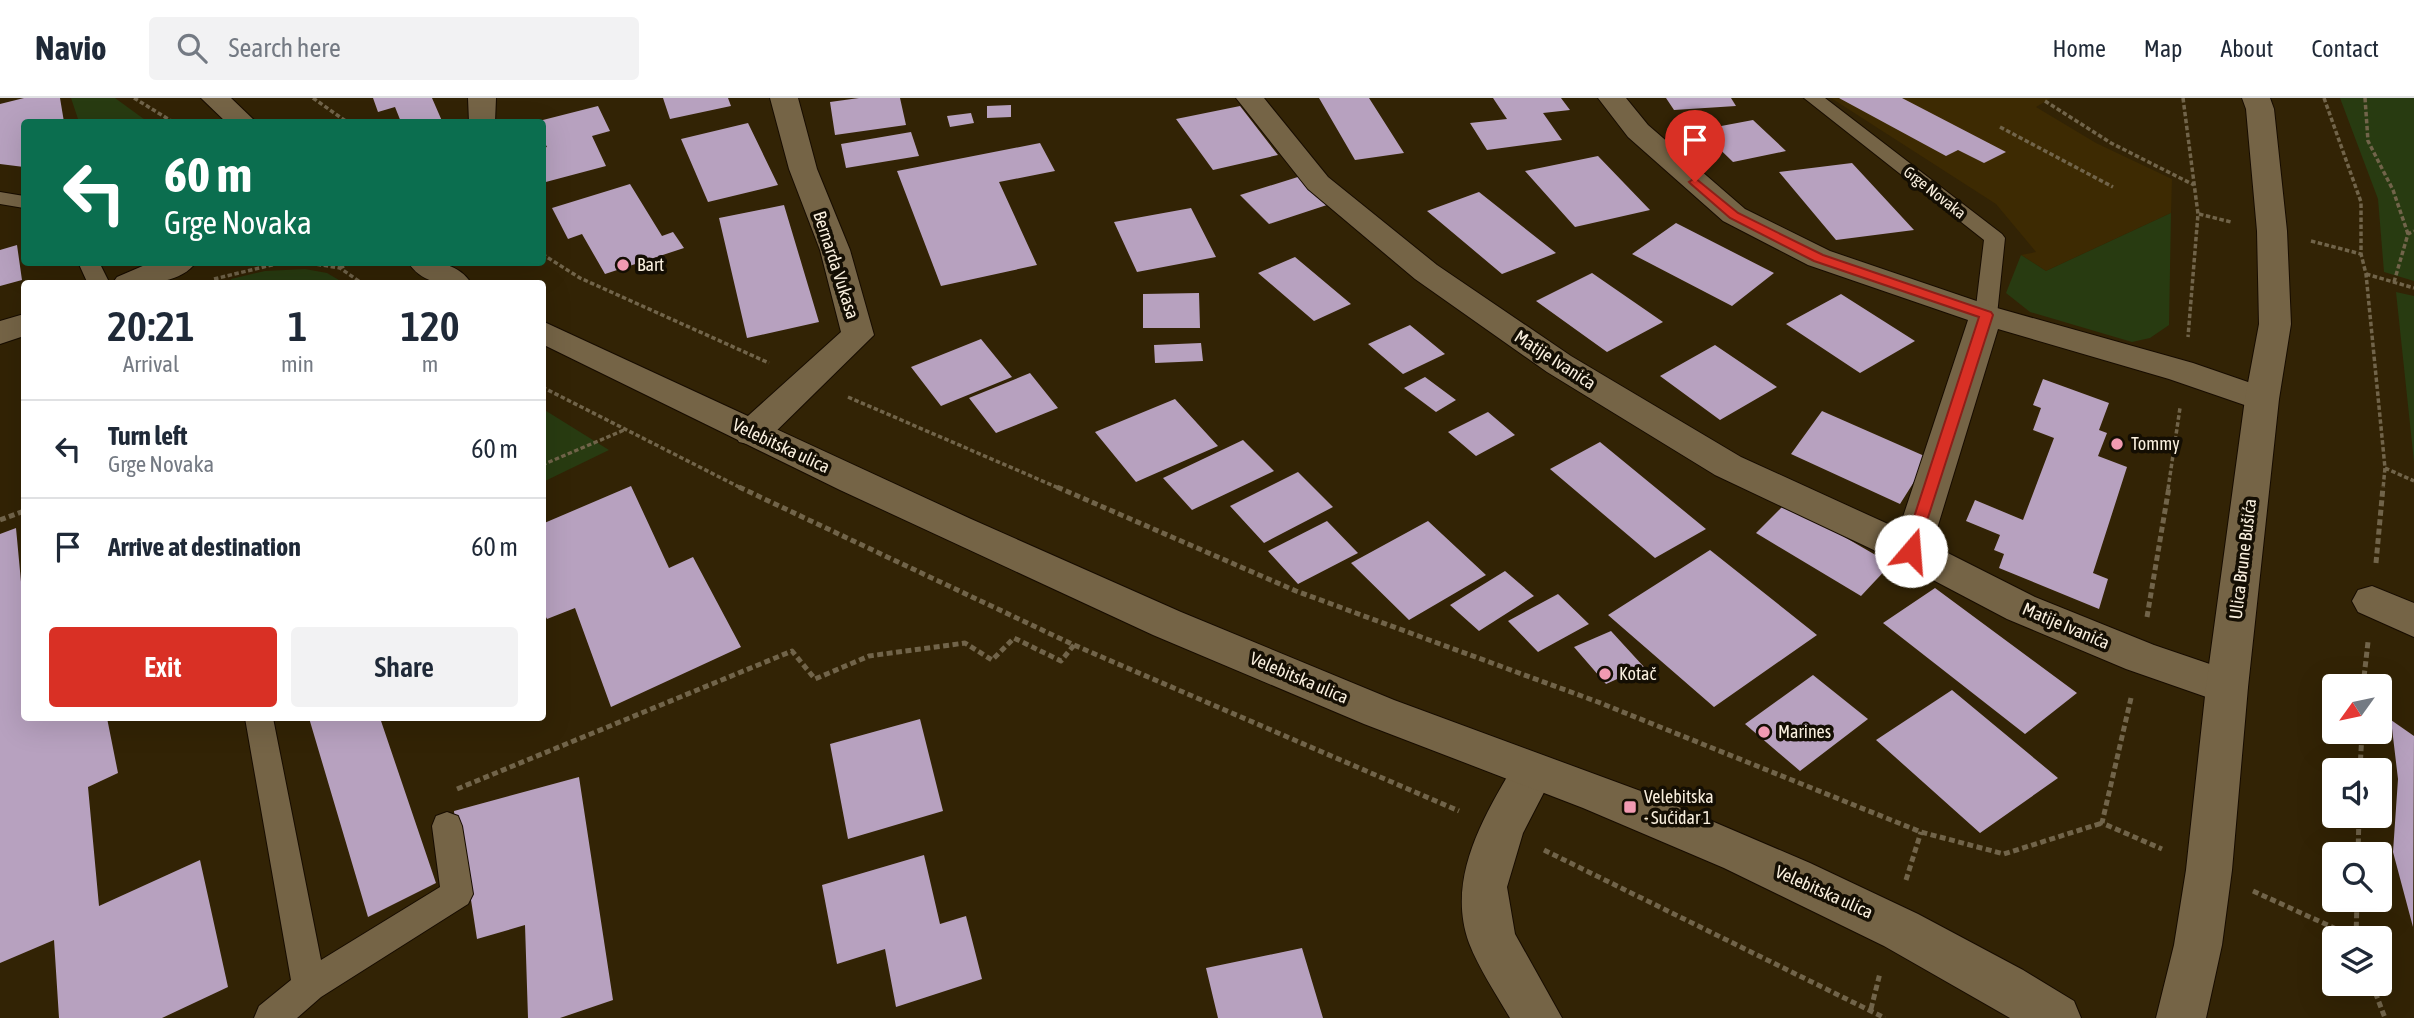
<!DOCTYPE html>
<html lang="en">
<head>
<meta charset="utf-8">
<style>
	:root { --surface:#fff; --page:#f2f2f3; --text:#1f2937; --muted:#747a83; --line:#e0e1e3; --accent:#d93025 }
	body { margin:0; font-family:"Asap Condensed",sans-serif; background:var(--page); color:var(--text); height:100vh; display:flex; flex-direction:column; font-size:26px; white-space:nowrap }
	* { box-sizing:border-box; margin:0 }
	p { font-size:23px; color:var(--muted) }
	.icon { flex:none; width:38px; height:38px; fill:none; stroke:currentColor; stroke-width:2; stroke-linecap:round; stroke-linejoin:round }
	.map { position:relative; flex:1; overflow:hidden }
	.sheet { position:absolute; left:21px; top:182px; width:525px; height:441px; display:flex; flex-direction:column; background:var(--surface); border-radius:7px; box-shadow:0 7px 28px #0002 }
	.sheet>* { flex:none }
	.hud { position:absolute; left:21px; top:21px; width:525px; height:147px; border-radius:7px; box-shadow:0 7px 28px #0002; background:#0b6e4f; color:#fff; overflow:hidden }
	.needle { width:46px; rotate:237deg }
	.tools { position:absolute; left:2322px; top:576px; display:grid; gap:14px }
	.tools a { display:grid; place-items:center; width:70px; height:70px; border-radius:7px; background:var(--surface); box-shadow:0 7px 28px #0002; font-size:35px }
	.pin { position:absolute; display:grid; place-items:center; width:60px; height:60px; color:#fff; margin:-72px -30px; border-radius:50% 50% 50% 0; rotate:-45deg; box-shadow:0 0 7px #0007 }
	.pin .icon { rotate:45deg }
	.me { position:absolute; width:77px; margin:-38px; rotate:18deg; stroke-linejoin:round; filter:drop-shadow(0 0 5px #0008) }
	.turn { display:flex; align-items:center; gap:24px; height:147px; padding:0 28px; font-size:32px }
	.turn .icon { width:91px; height:91px; stroke-width:2.5 }
	.turn b { display:block; font-size:49px; line-height:60px }
	.eta { display:flex; justify-content:space-evenly; align-items:center; height:119px; text-align:center }
	.eta b { font-size:42px; font-weight:600; line-height:49px }
	.button { display:flex; gap:14px; margin-top:auto; padding:14px 28px }
	.button a { flex:1; height:80px; border-radius:7px; background:var(--accent); color:#fff; font-size:28px; font-weight:600; line-height:80px; text-align:center }
	.button a+a { background:var(--page); color:var(--text) }
	ul { padding:0; list-style:none }
	li { display:flex; align-items:center; gap:21px; height:98px; padding:0 28px; border-top:2px solid var(--line) }
	li div { flex:1 }
	li b { display:block; font-size:26px }
	li em { font-style:normal }
	header { display:flex; align-items:center; gap:42px; box-sizing:border-box; height:98px; padding:0 35px; background:var(--surface); border-bottom:2px solid var(--line) }
	header strong { font-size:33px }
	nav { display:flex; gap:38px; margin-inline-start:auto; font-size:24px }
	.search { width:490px; height:63px; background:var(--page); display:flex; align-items:center; gap:18px; box-sizing:border-box; padding:0 24px; border-radius:7px; color:var(--muted); font-size:26px }
	.map>svg:first-child { display:block }
</style>
</head>
<body>
<header>
<strong>Navio</strong>
<div class="search"><svg class="icon" aria-label="search" viewBox="0 0 24 24"><circle cx="10" cy="10" r="6"/><path d="M15 15l6 6"/></svg>Search here</div>
<nav><a>Home</a><a>Map</a><a>About</a><a>Contact</a></nav>
</header>
<div class="map">
<svg width="2414" height="920" viewBox="0 0 2414 920">
	<rect width="100%" height="100%" fill="#322305"/>
	<path fill="#3d2a02" d="M1831 0H2051L2036 9 2096 45 2172 81 2171 115 2046 173 2021 157 2036 154 1996 106Z"/>
	<path fill="#283b11" d="M71 0H115L148 24H79Z
		M2340 0H2414V183L2384 174 2378 101Z
		M2171 115 2169 227 2150 240 2132 244 2030 214 2006 195 2021 157 2046 173Z
		M305 171 327 175 344 185 232 186 231 181 265 173Z
		M2396 194 2414 198V364Z
		M543 311 609 352 543 384Z"/>
	<path fill="#b7a1bf" d="M24 0H60L64 24H24V69L0 66V6Z
		M373 0H432L442 23 401 24 395 9 378 14Z
		M663 0H728L731 8 670 21Z
		M859 0H900L906 27 835 37 830 4Z
		M1319 0H1369L1404 55 1355 62Z
		M1493 0H1561L1570 12 1543 15 1562 42 1487 52 1470 25 1507 21Z
		M1666 0H1731L1736 8 1674 12Z
		M1839 0H1902L2006 54 1984 65 1958 52 1946 58Z
		M1011 7V19L987 20V8Z
		M598 8 610 33 592 38 606 68 542 85V50L547 49 542 39V24H535Z
		M1240 8 1278 57 1213 72 1176 21Z
		M971 15 974 25 950 29 947 18Z
		M1753 22 1786 53 1733 64 1700 32Z
		M748 25 778 87 708 104 681 41Z
		M911 34 919 58 846 70 841 46Z
		M1040 45 1055 73 999 84 1037 167 941 188 897 73Z
		M1598 58 1650 112 1575 129 1525 73Z
		M1852 65 1914 132 1836 142 1779 74Z
		M1301 78 1330 106 1269 126 1240 97Z
		M630 86 662 138 673 134 684 150 605 176 582 136 568 141 552 110Z
		M1479 94 1556 155 1502 176 1427 113Z
		M784 107 819 224 747 240 719 120Z
		M1191 110 1216 159 1137 174 1114 124Z
		M1676 125 1774 175 1732 208 1632 156Z
		M17 147 22 182 0 188V152Z
		M1295 159 1351 206 1314 223 1258 175Z
		M1592 175 1663 224 1607 254 1536 203Z
		M1199 195 1200 230H1143V196Z
		M1841 196 1915 243 1860 275 1786 226Z
		M1410 227 1445 256 1403 276 1368 246Z
		M981 241 1012 279 941 308 911 269Z
		M1201 245 1203 263 1155 265 1154 247Z
		M1715 247 1777 289 1720 322 1660 278Z
		M1030 275 1058 310 996 335 969 300Z
		M1425 279 1456 302 1436 314 1404 290Z
		M2043 281 2109 305 2099 332 2107 335 2098 358 2127 369 2093 475 2108 481 2099 511 1999 470 2004 456 1994 452 2000 437 1966 423 1975 402 2023 422 2054 340 2033 332 2041 310 2033 307Z
		M1175 301 1218 348 1136 384 1095 334Z
		M1822 313 1929 360 1900 406 1791 356Z
		M1488 314 1515 337 1476 358 1448 334Z
		M1243 342 1274 373 1192 412 1163 380Z
		M1600 344 1706 431 1655 460 1550 371Z
		M1298 374 1333 409 1264 445 1230 408Z
		M631 388 669 470 693 459 741 549 611 609 575 510 547 521 542 511V426Z
		M1786 405 1891 466 1861 498 1756 435Z
		M1327 423 1358 455 1298 486 1268 453Z
		M1428 423 1486 477 1409 522 1351 465Z
		M16 430 24 516V620H107L118 675 88 689 99 808 200 762 228 889 162 920H59L54 842 0 865V436Z
		M1710 452 1817 537 1714 609 1608 517Z
		M1505 473 1534 498 1479 533 1450 507Z
		M1935 490 2077 595 2025 636 1883 525Z
		M1558 496 1589 526 1538 554 1508 523Z
		M1611 533 1644 569 1606 586 1574 549Z
		M1813 577 1868 621 1800 673 1745 626Z
		M1952 592 2058 680 1980 735 1876 642Z
		M309 620H380L436 785 368 819Z
		M920 621 943 713 848 741 830 646Z
		M2391 622 2414 638 2413 829 2393 754 2398 681Z
		M579 679 613 902 560 920H528L525 827 477 841 467 776 459 779 454 713Z
		M924 757 940 826 966 818 982 881 896 909 885 851 837 866 822 787Z
		M1302 850 1323 920H1218L1206 870Z"/>
	<g fill="none" stroke-linecap="round" stroke-linejoin="round">
		<g stroke="#170c00" stroke-width="2">
			<path id="lane" d="M1804 0H1825L2002 136 2005 140 1997 217 1994 222H1978L1975 217 1984 142Z
				M0 94 24 98V110L0 106Z
				M78 164H99L110 186H88Z
				M245 620H273L321 862 440 789 432 728 436 718 447 714 458 718 462 728 473 796 468 806 321 899 297 920H254L259 908 291 882Z"/>
		</g>
		<g stroke="#170c00" stroke-width="2">
			<path id="street" d="M468 0H496L495 24H469Z
				M770 0H798L817 71 850 152 874 237 765 344 752 347 739 344 734 335 739 326 841 234 820 152 789 71Z
				M1236 0H1264L1328 79 1437 167 1571 258 1741 359 1899 431 1968 222 1808 167 1723 123 1628 39 1598 0H1626L1648 27 1745 111 1830 153 1997 210 2193 265 2274 293 2279 301 2274 309 2262 313 2169 281 1998 231 1932 447 2035 499 2154 547 2242 577 2248 589 2242 601 2227 606 2212 601 2126 571 2007 521 1897 463 1715 377 1547 274 1415 181 1308 91Z
				M152 164H196C180 188 138 186 112 186L117 179Z
				M24 216V238L0 246V223Z
				M2372 488 2414 505V539L2358 514 2352 503 2358 492Z
				M1533 654 1548 660 1555 673 1523 735 1507 789 1515 836 1562 920H1510C1496 896 1479 871 1469 845 1445 779 1486 715 1518 660Z"/>
		</g>
		<g stroke="#170c00" stroke-width="2">
			<path id="secondary" d="M201 0H231L256 24H226Z
				M2242 0H2270L2274 11 2287 133 2291 226 2279 301 2248 589 2232 772 2222 847 2206 920H2156L2174 847 2186 772 2206 589 2245 301 2259 226 2257 133 2246 11Z
				M408 164C432 164 456 162 472 186 447 186 423 188 408 164Z
				M542 223 971 421 1181 514 1394 602 1646 695 1810 765 1918 816 2023 872 2074 903 2081 920H2010L1884 848 1724 770 1583 710 1364 626 1153 537 840 392 542 246Z"/>
		</g>
		<path stroke="#71644a" stroke-width="3.5" stroke-dasharray="4.5 2.5" stroke-linecap="butt" d="M134 0 173 24
			M313 0 347 24
			M2183 0 2198 116 2188 239
			M2324 0 2361 104V156L2366 176 2385 370 2383 391
			M2365 0 2368 43 2393 92 2408 136
			M2045 3 2111 45 2194 87
			M2000 29 2113 89
			M2199 116 2231 124
			M2311 143 2361 156
			M542 156 580 180 769 265
			M303 164 340 170 363 186
			M340 170 351 164
			M2366 176 2414 190
			M214 181 284 164
			M2394 184 2408 136 2414 133
			M542 289 743 391
			M848 299 1061 391
			M542 367 624 332
			M2385 370 2414 383
			M2168 391 2180 310"/>
		<path stroke="#71644a" stroke-width="5" stroke-dasharray="6 3.5" stroke-linecap="butt" d="M739 389 1074 547 1459 713
			M1057 389 1296 493 1598 604 1921 734 2004 756 2102 725
			M0 422 24 413
			M2376 465 2383 389
			M2147 519 2169 389
			M2363 588 2368 544
			M2131 600 2102 725 2162 751
			M2360 672 2362 634
			M457 691 792 553 815 581 869 558 965 545 992 562 1014 540 1061 563 1074 547
			M1544 752 1885 920
			M2358 756 2359 718
			M1906 782 1921 734
			M2253 793 2356 840 2357 802
			M2372 886 2385 920
			M1871 911 1880 875"/>
		<use href="#lane" fill="#756446" fill-rule="evenodd"/>
		<use href="#street" fill="#756446" fill-rule="evenodd"/>
		<use href="#secondary" fill="#756446" fill-rule="evenodd"/>
	</g>
	<path fill="#d93025" stroke="#8d1f18" stroke-width="2" d="M1695 80 1738 115 1823 157 1991 214 1993 217 1916 457H1905L1903 453 1979 219 1814 163 1730 120 1691 86 1689 84Z"/>
	<g fill="#f19ab2" stroke="#140e03" stroke-width="2.5">
		<circle cx="623" cy="167" r="7"/>
		<circle cx="2117" cy="346" r="7"/>
		<circle cx="1605" cy="576" r="7"/>
		<circle cx="1764" cy="634" r="7"/>
		<rect x="1623" y="702" width="14" height="14" rx="3.5"/>
	</g>
	<g text-anchor="middle" stroke-width="7" stroke-linejoin="round" paint-order="stroke">
		<g font-size="16" fill="#f9efde" stroke="#140e03">
			<text transform="translate(1935 94) rotate(38)" y="6">Grge Novaka</text>
		</g>
		<g font-size="18" fill="#f9efde" stroke="#140e03" text-anchor="start">
			<text x="637" y="173">Bart</text>
			<text x="2131" y="352">Tommy</text>
			<text x="1619" y="582">Kotač</text>
			<text x="1778" y="640">Marines</text>
			<text x="1644" y="705">Velebitska<tspan x="1644" dy="21">- Sućidar 1</tspan></text>
		</g>
		<g font-size="18" fill="#f9efde" stroke="#140e03">
			<text transform="translate(836 167) rotate(72)" y="6">Bernarda Vukasa</text>
			<text transform="translate(1555 262) rotate(33)" y="6">Matije Ivanića</text>
			<text transform="translate(781 348) rotate(25)" y="6">Velebitska ulica</text>
			<text transform="translate(2243 461) rotate(-83)" y="6">Ulica Brune Bušića</text>
			<text transform="translate(2066 528) rotate(23)" y="6">Matije Ivanića</text>
			<text transform="translate(1299 580) rotate(23)" y="6">Velebitska ulica</text>
			<text transform="translate(1824 794) rotate(24)" y="6">Velebitska ulica</text>
		</g>
	</g>
</svg>
<div class="tools">
<a><svg class="needle" viewBox="-14 -14 28 28"><path d="M0-13l5 13h-10z" fill="#e53935"/><path d="M0 13l5-13h-10z" fill="#747a83"/></svg></a>
<a><svg class="icon" aria-label="sound" viewBox="0 0 24 24"><path d="M4 9h4l5-4v14l-5-4H4zM17 9q2 3 0 6"/></svg></a>
<a><svg class="icon" aria-label="search" viewBox="0 0 24 24"><circle cx="10" cy="10" r="6"/><path d="M15 15l6 6"/></svg></a>
<a><svg class="icon" aria-label="layers" viewBox="0 0 24 24"><path d="M12 4l9 5-9 5-9-5zM3 14l9 5 9-5"/></svg></a>
</div>
<div class="pin" style="left:1695px;top:84px;background:#d93025"><svg class="icon" aria-label="arrive" viewBox="0 0 24 24"><path d="M6 21V4h12l-3 4 3 4H6"/></svg></div>
<svg class="me" style="left:1911px;top:453px" viewBox="-20 -20 40 40"><circle r="19" fill="#fff"/><path d="M0-13L10 11 0 6-10 11z" fill="#d93025"/></svg>
<div class="hud">
<div class="turn"><svg class="icon" aria-label="left" viewBox="0 0 24 24"><path d="M17 20v-9H6M10 6l-5 5 5 5"/></svg><div><b>60 m</b>Grge Novaka</div></div>
</div>
<section class="sheet">
<div class="eta">
<div><b>20:21</b><p>Arrival</p></div>
<div><b>1</b><p>min</p></div>
<div><b>120</b><p>m</p></div>
</div>
<ul>
<li><svg class="icon" aria-label="left" viewBox="0 0 24 24"><path d="M17 20v-9H6M10 6l-5 5 5 5"/></svg><div><b>Turn left</b><p>Grge Novaka</p></div><em>60 m</em></li>
<li><svg class="icon" aria-label="arrive" viewBox="0 0 24 24"><path d="M6 21V4h12l-3 4 3 4H6"/></svg><div><b>Arrive at destination</b></div><em>60 m</em></li>
</ul>
<div class="button"><a>Exit</a><a>Share</a></div>
</section>
</div>
</body>
</html>
